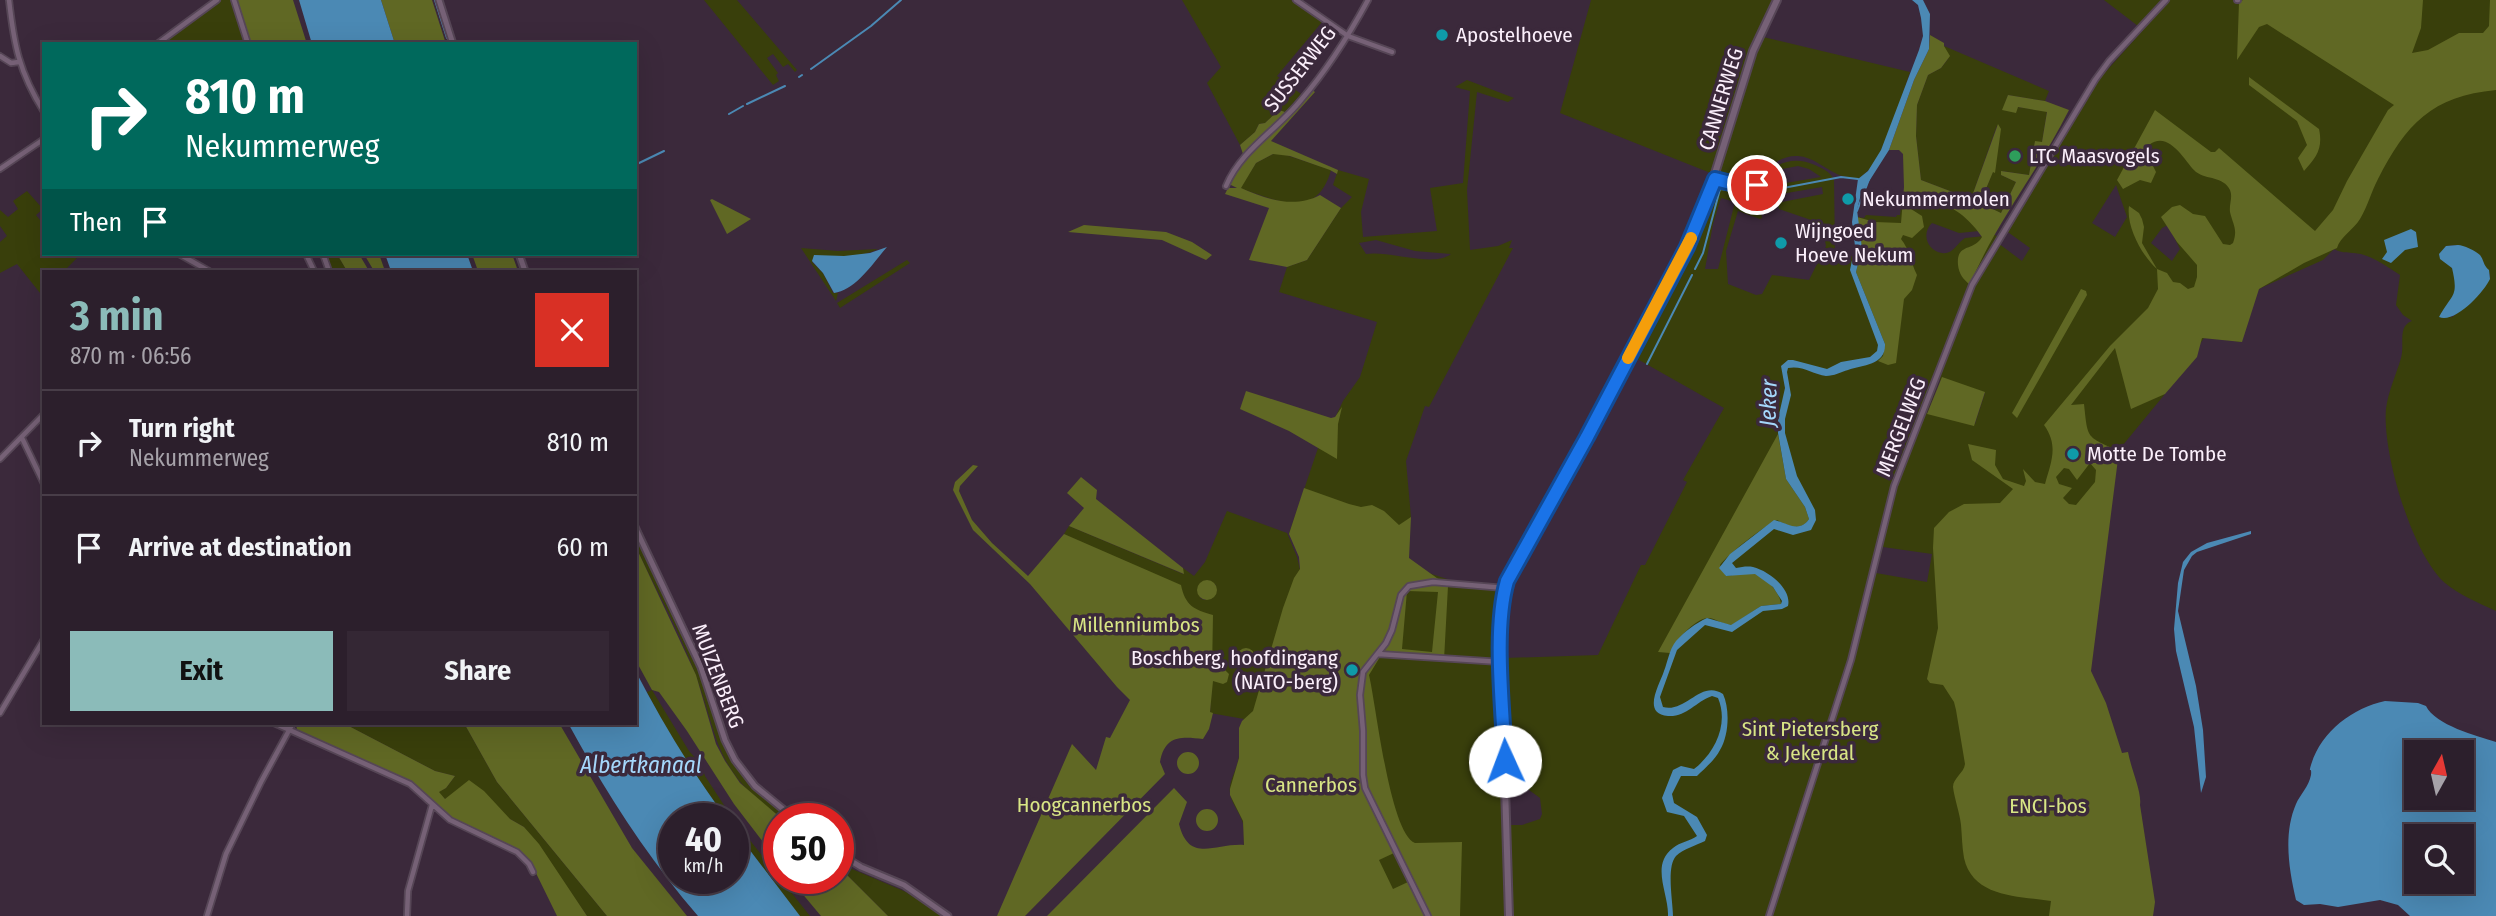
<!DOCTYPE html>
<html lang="en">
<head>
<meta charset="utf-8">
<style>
	:root { --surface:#2c1f2c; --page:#342734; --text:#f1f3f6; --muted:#a6a2a9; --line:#483d48; --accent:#8bbbb9 }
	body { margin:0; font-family:"Fira Sans Condensed",sans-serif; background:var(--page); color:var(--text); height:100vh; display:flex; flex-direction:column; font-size:26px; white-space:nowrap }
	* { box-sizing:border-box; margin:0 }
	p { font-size:23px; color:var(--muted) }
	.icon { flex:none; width:38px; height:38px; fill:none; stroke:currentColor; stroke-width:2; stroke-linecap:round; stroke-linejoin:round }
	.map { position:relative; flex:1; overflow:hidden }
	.panel { position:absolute; left:42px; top:270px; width:595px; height:455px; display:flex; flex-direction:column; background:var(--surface); border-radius:0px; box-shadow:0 7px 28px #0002,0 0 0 2px var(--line) }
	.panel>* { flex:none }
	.banner { position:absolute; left:42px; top:42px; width:595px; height:214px; border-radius:0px; box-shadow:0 7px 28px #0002,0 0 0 2px var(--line); background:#00695c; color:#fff; overflow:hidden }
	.needle { width:46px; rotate:8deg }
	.buttons { position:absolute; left:2404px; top:740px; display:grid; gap:14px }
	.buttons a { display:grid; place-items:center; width:70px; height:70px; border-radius:0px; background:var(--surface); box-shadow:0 7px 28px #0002,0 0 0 2px var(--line); font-size:35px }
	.speed { position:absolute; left:658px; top:803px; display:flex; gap:14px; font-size:35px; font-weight:700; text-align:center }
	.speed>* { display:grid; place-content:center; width:91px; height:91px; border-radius:50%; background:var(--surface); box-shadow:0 7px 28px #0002,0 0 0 2px var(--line); line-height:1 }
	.speed small { font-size:18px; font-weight:400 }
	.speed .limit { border:10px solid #d22; background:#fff; color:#111 }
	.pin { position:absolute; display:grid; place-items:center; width:60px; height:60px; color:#fff; margin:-30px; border:4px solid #fff; border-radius:50%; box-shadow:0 2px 7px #0007 }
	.me { position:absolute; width:77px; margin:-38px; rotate:358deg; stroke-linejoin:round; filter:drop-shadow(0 0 5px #0008) }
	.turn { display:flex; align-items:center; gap:24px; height:147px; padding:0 28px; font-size:32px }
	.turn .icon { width:91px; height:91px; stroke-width:2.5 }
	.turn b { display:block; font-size:49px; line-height:60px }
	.then { display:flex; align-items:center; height:66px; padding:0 28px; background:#0003; gap:14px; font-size:26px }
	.round { display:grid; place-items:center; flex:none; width:74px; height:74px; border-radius:0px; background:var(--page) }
	.overview { display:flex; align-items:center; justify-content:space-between; height:119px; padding:0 28px }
	h1 { font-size:42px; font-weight:700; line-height:52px; color:var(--accent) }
	.primary-button { display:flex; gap:14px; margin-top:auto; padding:14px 28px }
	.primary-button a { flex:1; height:80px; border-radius:0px; background:var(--accent); color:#111; font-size:28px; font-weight:700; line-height:80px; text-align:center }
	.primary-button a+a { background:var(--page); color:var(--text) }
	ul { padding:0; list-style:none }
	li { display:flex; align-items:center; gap:21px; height:105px; padding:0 28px; border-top:2px solid var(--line) }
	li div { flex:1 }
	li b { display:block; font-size:26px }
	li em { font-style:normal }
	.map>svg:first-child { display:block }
</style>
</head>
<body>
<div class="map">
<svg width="2496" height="916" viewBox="0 0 2496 916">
	<rect width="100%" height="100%" fill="#3b293b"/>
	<path fill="#393f0b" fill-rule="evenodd" d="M218 0H231L244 44H160Z
		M704 0H737L797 70 795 72 788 64 783 67 773 54 767 58 778 73 776 75 779 81 773 85Z
		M1182 0H1291L1322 22 1277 76 1301 94 1285 112 1279 110 1265 123 1259 124 1255 132 1240 145 1207 83 1221 67Z
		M1591 0H1775L1755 41 1713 174 1560 113Z
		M2104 0H2162L2138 26Z
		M2170 0H2235L2240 3 2241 0H2496V611C2479 603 2459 595 2445 583 2412 554 2382 452 2386 409 2388 392 2396 375 2401 358 2405 345 2397 326 2412 321L2403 315 2396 305 2400 275C2388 267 2375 258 2361 254 2351 252 2342 254 2334 249L2323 260 2254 291 2244 333 2239 342 2207 334 2163 395 2165 394 2118 451 2088 676 2147 916H1243L1244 829C1243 815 1232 806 1230 793 1228 782 1238 768 1239 756 1241 742 1236 730 1244 719L1210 713C1213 680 1212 643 1197 613 1193 606 1186 603 1183 595L1064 534 1069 526 1183 574V568L1194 576 1205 562 1227 511 1287 533 1297 557 1300 570 1303 566 1296 544 1289 534 1318 448 1320 449 1343 401 1360 377 1377 322 1279 292 1287 267 1307 260 1341 208 1352 197 1333 185 1338 170 1369 179 1361 212 1363 237 1437 231 1430 188 1463 183 1470 91 1455 87 1467 80 1514 98 1508 102 1477 92 1467 190 1470 250 1498 246 1512 240 1509 248H1513L1429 407 1425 406 1406 461 1411 517 1401 564 1450 580 1509 585 1503 615 1505 658 1598 655 1641 565H1645L1687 482 1683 480 1724 408 1632 356C1663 300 1696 244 1716 183L1757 191 1762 218 1760 219 1738 211 1726 251 1728 284 1756 295 1762 294 1772 275 1809 280 1826 246 1824 236 1813 229 1811 220 1779 209 1775 192 1763 194 1760 182C1773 163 1793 155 1815 165 1823 169 1829 171 1834 179L1835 254 1860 257 1857 217 1864 218 1866 215 1896 217 1897 215H1900L1902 197 1906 194 1945 202 1990 230 1959 233 1932 223C1921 233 1927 251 1942 253 1953 255 1957 243 1965 238L1995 235 2001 238 1998 243 2022 261 2030 248 2005 230 2093 86ZM1798 166 1809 169 1821 177 1780 184 1777 170ZM2116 185 2127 217 2115 237 2092 223ZM1822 187 1823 194 1782 202 1781 194ZM1721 198 1735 202 1718 269H1705L1713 224ZM2168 225 2180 249 2172 261 2151 243 2162 228ZM1376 240 1415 251 1451 254C1433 268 1389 250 1366 254L1359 243ZM2458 245 2479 255 2490 275C2486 292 2464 308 2451 318 2453 305 2462 278 2451 267 2446 261 2443 262 2439 255L2446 246ZM1939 380 1985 393 1975 424 1927 413ZM1883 547 1932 554 1927 582 1876 573ZM1207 580 1216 585 1212 598 1204 600 1200 598ZM1509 779H1523L1529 790 1540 798 1542 814 1540 819 1522 825H1510Z
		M1763 37 1910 72C1899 102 1886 162 1858 179 1851 177 1842 177 1837 174 1824 168 1813 157 1798 156 1769 155 1762 184 1748 185 1740 185 1729 181 1721 179 1717 163 1753 56 1763 37Z
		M1944 46 2049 91 2045 101 2008 95 2003 110 2017 107 2047 111 2042 142H2035L2029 175 2002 171 2001 175 2016 182 2001 213 1980 204 1993 171 1997 125 1971 199 1921 180 1916 136 1917 105 1928 75 1941 68 1948 59Z
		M1273 154H1283L1331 170C1317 221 1277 201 1240 188L1256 163Z
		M27 191 43 209 36 215 44 225V254H81L64 271H44V298L17 264 0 273V242L7 236 0 226V210L8 217 18 209 13 201Z
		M801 248 838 251 878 249C859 259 835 256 814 256L812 262 823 273 833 293H838L836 301Z
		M326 254H337L347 271H333Z
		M907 260 910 263 840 308 837 303Z
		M635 530 699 667 724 743 734 765 759 794 791 819C780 819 774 812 764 805 714 764 717 732 696 676 680 631 655 588 635 545Z
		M652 690 689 751 701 764 705 776 733 819H727C697 779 669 736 647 692Z
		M343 723H464L497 782 607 916H587L524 827 510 819 445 799 438 792 446 788 455 776 435 771Z
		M733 819 810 916H800L796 912 733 828Z
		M838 863 906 892 942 916H888L850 878Z"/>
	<path fill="#606824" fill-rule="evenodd" d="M236 0H293L307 44H249Z
		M381 0H432L446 44H395Z
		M2243 0H2423L2421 28 2412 53 2428 50 2459 33H2483L2489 26 2490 0H2496V90C2432 96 2406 124 2378 179 2371 192 2368 206 2360 219 2354 229 2340 237 2337 248L2304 263 2259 289 2242 342 2202 338 2197 357 2165 394 2131 409 2115 348 2071 405 2084 404C2088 440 2086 436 2119 451L2091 671 2106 703 2122 753 2128 752C2131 769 2142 792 2140 805L2155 902 2153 916H2049L2051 901C2019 896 1973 898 1964 858 1962 847 1962 836 1961 825 1960 814 1954 797 1953 787 1953 778 1964 773 1965 764L1956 710 1954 702 1943 685 1930 683 1927 679 1938 628 1933 548 1934 528 1949 512 1964 504 2000 503 2013 489 1972 460 1968 444 1996 450 1995 465 2003 479 2024 486 2026 481 2023 469 2035 482 2045 484C2051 462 2059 446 2044 425L2110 346 2148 308 2158 289 2157 269C2142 256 2126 226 2129 206L2139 213 2142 219 2144 227 2142 243 2157 269 2167 273 2173 282 2180 283 2188 289 2194 287 2197 277V265L2177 242 2161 217 2172 207 2180 205 2193 214 2205 216 2223 244 2230 245 2233 243C2238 229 2233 225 2230 212 2229 204 2233 197 2230 190 2223 176 2207 180 2196 172 2185 162 2169 129 2149 145L2148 156 2156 172 2151 183 2140 180 2123 189 2117 180 2155 110 2211 152H2215L2219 148 2315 231 2333 210 2347 181 2388 110 2394 105 2267 24 2259 27 2237 60 2239 2ZM2090 463 2096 470 2095 482 2076 505 2069 504 2063 498 2072 488 2059 484 2056 477 2064 468 2069 469 2077 480Z
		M1930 35 1944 43V46L1950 56 1941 68 1928 75 1917 105 1916 136 1921 180 1971 199 1998 124 2001 129 1995 173 1993 172 1980 203 2001 213 2016 182 2001 175V171L2029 175 2035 141 2042 142 2047 112 2018 107 2016 113 2002 110 2008 95 2045 101 2069 110C2039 170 1995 223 1970 285 1963 279 1959 274 1958 265 1956 243 1973 252 1982 237 1967 215 1946 200 1920 199L1911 209 1922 216 1924 227 1912 238 1903 235 1901 239C1910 250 1911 264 1917 275L1912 290 1904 299 1896 363 1888 365 1878 361 1883 356 1885 344 1856 272 1862 248 1857 217 1875 222 1901 223 1904 187 1903 154 1899 150H1889L1914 80 1929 49Z
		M2249 77 2319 129C2323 148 2317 157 2304 171L2298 158 2307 145 2297 121 2249 85Z
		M1311 89 1315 92 1271 141 1338 170 1337 174 1330 170 1290 156 1273 154 1256 163 1241 188C1266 199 1294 209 1320 195L1341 208 1307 260 1287 267 1249 260 1269 208 1225 194 1228 188H1237L1227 183 1234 171Z
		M1279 110 1285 112 1243 154 1240 145 1255 132 1259 124 1265 123Z
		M712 199 751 219 727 234 710 200Z
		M1084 225 1166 232 1192 242 1212 255 1206 260 1162 240 1068 232Z
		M337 254H359L369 271H347Z
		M364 254H379L385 271H374Z
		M472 254H512L518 271H478Z
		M2081 289 2086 291 2087 295 2017 418 2012 413Z
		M1942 377 1985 392 1974 426 1927 414Z
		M1246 391 1331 418 1335 417 1342 407 1338 424 1337 459 1289 431 1240 409Z
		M1778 434 1786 479 1805 507 1809 519C1801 532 1787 526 1777 520 1764 526 1728 554 1720 565L1726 576C1735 575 1747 571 1756 574 1767 578 1780 593 1781 604L1761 606 1732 625C1723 625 1717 619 1709 618 1696 617 1674 642 1670 653L1658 652Z
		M973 465 978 466 960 486 959 491 972 520 992 543 1028 576 1064 534 1181 585C1185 605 1194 610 1213 615L1212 672 1222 667 1229 674 1227 682 1223 684 1213 681 1210 712 1213 713 1209 729 1203 739C1183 737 1165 734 1160 762L1165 774 1025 916H997L1072 744 1096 770 1106 737 1110 738 1130 700 1117 687 1030 584 973 530 953 490 955 482Z
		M1081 477 1097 490 1096 499 1183 568 1184 574 1069 526 1084 508 1067 493Z
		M1304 488 1349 504 1361 507 1372 505 1384 511 1399 525 1411 517 1409 558 1448 586 1444 660 1380 657 1369 675C1376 704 1390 834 1415 843L1462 842 1460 916H1047L1174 788 1187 802 1179 824C1189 864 1215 843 1244 845L1243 821 1230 795V789L1239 758V728L1242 721 1253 711 1283 608 1294 578 1300 569 1299 557 1289 534ZM1407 591 1438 592 1432 652 1402 649ZM1394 853 1408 882 1393 889 1379 860Z
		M635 545 696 675 716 744 725 761 740 783 782 819H779V863L734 804 687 731 659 692 652 690 635 659Z
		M1197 590a10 10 0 1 1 20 0a10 10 0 1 1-20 0Z
		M1237 657a9 9 0 1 1 18 0a9 9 0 1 1-18 0Z
		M296 723H343L435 771 455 776 446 788 439 792 445 799 469 780 484 791 510 819 524 827 539 844 587 916H557L532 865 518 851 451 819 410 783 302 733 297 730Z
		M464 723H559L632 848 687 916H607L497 782Z
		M1177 763a11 11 0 1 1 22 0a11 11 0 1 1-22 0Z
		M1196 820a11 11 0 1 1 22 0a11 11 0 1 1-22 0Z
		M838 866 888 916H821L790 879 838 878Z"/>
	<path fill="#4b89b4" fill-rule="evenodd" d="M299 0H381L395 44H312Z
		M1912 0H1923L1930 14 1929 49 1914 80 1889 150 1861 194 1857 210 1862 248 1856 272 1885 344C1886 365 1863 365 1848 370 1841 372 1834 376 1826 376 1813 374 1802 365 1788 368L1787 372 1791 395 1785 419V433L1797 476 1815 510 1816 520 1811 530 1793 535 1774 529 1732 563 1736 568C1742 567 1747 566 1753 567 1769 571 1792 589 1788 606L1782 609 1763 611 1732 632 1705 625 1677 650 1660 697 1663 707C1686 713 1701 679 1723 694 1730 709 1729 735 1720 750 1715 760 1705 768 1697 776H1681L1672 794 1674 803 1697 817 1707 835 1705 841C1697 845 1683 849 1676 856 1666 867 1673 902 1673 916H1668C1669 894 1650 865 1673 848 1680 842 1690 841 1697 836L1684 816 1667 812 1662 798 1673 770 1681 766 1694 769C1715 753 1729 724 1718 698L1712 696C1695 702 1687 717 1668 716 1641 714 1660 684 1664 671 1668 661 1669 650 1676 641 1684 632 1696 623 1707 618L1731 625 1761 606 1781 604 1782 601 1773 587 1755 574 1726 576 1719 568 1730 554 1774 520C1786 522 1799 534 1809 519L1805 507 1786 479 1778 433V419L1785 388 1781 366 1788 360H1793L1827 369 1841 362 1870 357 1877 351 1878 345 1850 270 1855 246 1852 222 1858 179 1868 171 1881 150 1919 50 1923 36 1921 18 1918 5Z
		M2411 229 2416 232 2418 247 2405 250 2391 263 2382 259 2387 252 2384 240Z
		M2458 245C2463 245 2476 251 2480 255 2484 260 2483 265 2489 270L2490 279C2484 292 2455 324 2439 317 2452 293 2459 298 2452 268L2440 259 2439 254 2446 246Z
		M887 247C873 263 856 290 834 293L823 273 812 261 814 255 844 256 870 253Z
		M385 254H467L473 271H391Z
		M2251 531V534L2197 552 2192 556 2184 570 2178 611 2196 686 2203 730 2206 777 2201 793 2194 727 2176 651 2174 629 2178 583 2183 562 2191 552 2207 543Z
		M635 670C662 722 692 772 727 819H674V878H733V828L800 916H698C647 857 605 791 568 723H635Z
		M2385 701 2418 703 2426 706C2435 725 2477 736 2496 742V916H2410L2398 905 2380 900 2338 907 2320 904 2304 905 2296 900C2289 870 2283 834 2296 804 2300 795 2309 786 2311 775 2312 765 2308 775 2311 765 2321 731 2353 708 2385 701ZM2417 752H2462V798H2417ZM2417 836H2462V882H2417Z"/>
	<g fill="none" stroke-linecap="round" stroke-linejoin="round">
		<path stroke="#4b89b4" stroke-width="2" d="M435 0 447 38
			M811 69 871 26 901 0
			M799 77 802 75
			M747 104 785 86
			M729 114 743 106
			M635 165 664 151
			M1762 192 1841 177 1858 179
			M1857 211 1871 174
			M515 254H516
			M1695 269 1703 253 1720 189 1756 193
			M1647 364 1692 275"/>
		<g stroke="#564656" stroke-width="8">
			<path id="minor" d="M9 0C14 45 19 72 44 112
				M234 0 248 44
				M1296 0 1348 36 1392 52
				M2237 0H2238
				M157 44 217 0
				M0 56 11 63 19 62
				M0 169 44 139
				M1715 179 1750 188 1757 184
				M1226 186C1241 150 1277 130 1301 100 1327 70 1349 35 1368 0
				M179 254 209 271
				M306 254 314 271
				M323 254 329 271
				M22 438 44 484
				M0 459 44 414
				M1378 654 1501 662
				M0 713 44 639
				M274 723 410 784 450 820 517 852 529 864 533 872
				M207 916 226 854 261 782 293 723
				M407 916 408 891 432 805
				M1428 916 1365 788 1363 775V731L1360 695 1363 672 1386 643 1392 630 1401 595 1409 586 1433 582 1505 588
				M1769 916 1851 660 1894 486 1972 285 2095 80 2109 61 2166 0"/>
		</g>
		<g stroke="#564656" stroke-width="9">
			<path id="tertiary" d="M439 0 453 44
				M519 254 525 271
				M635 527 701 667 725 740 735 760 755 786 795 819
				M838 853 861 867 904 885 948 916"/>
		</g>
		<g stroke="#564656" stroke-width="10">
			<path id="secondary" d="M1509 916 1500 624 1504 594 1514 567 1587 437 1703 212 1753 51 1777 0"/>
		</g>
		<use href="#minor" stroke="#766176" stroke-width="4.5"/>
		<use href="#tertiary" stroke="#766176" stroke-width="5"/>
		<use href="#secondary" stroke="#766176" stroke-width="6"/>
	</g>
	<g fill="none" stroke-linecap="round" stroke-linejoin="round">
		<g stroke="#114b97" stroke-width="18">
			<path id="route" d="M1505 761C1503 708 1493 630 1507 581L1587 437 1687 247 1715 179 1750 188 1757 185"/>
		</g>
		<use href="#route" stroke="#1a73e8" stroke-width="12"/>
		<path stroke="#f59e0b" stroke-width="12" d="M1628 358 1691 238"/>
	</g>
	<g fill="#0f9aa8" stroke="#3b293b" stroke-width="2.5">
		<circle cx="1442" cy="35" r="7"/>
		<circle cx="1848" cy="199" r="7"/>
		<circle cx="1781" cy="243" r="7"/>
		<circle cx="2073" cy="454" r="7"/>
		<circle cx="1352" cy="670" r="7"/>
	</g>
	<circle fill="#2e9e5b" stroke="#3b293b" stroke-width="2.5" cx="2015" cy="156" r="7"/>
	<g text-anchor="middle" stroke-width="7" stroke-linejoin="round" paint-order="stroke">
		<g font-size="21" fill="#fbeffb" stroke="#3b293b" text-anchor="start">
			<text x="1456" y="42">Apostelhoeve</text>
			<text x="2029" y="163">LTC Maasvogels</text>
			<text x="1862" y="206">Nekummermolen</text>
			<text x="1795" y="238">Wijngoed<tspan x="1795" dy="24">Hoeve Nekum</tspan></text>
			<text x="2087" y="461">Motte De Tombe</text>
			<text x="1338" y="665" text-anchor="end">Boschberg, hoofdingang<tspan x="1338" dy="24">(NATO-berg)</tspan></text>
		</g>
		<g font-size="21" fill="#fbeffb" stroke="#3b293b">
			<text transform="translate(1300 69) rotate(-52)" y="7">SUSSERWEG</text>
			<text transform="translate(1721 99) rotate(-73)" y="7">CANNERWEG</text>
			<text transform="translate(1901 427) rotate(-69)" y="7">MERGELWEG</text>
			<text transform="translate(718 676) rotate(69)" y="7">MUIZENBERG</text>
		</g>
		<g font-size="21" fill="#d8e585" stroke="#3b293b">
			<text x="1136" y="632">Millenniumbos</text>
			<text x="1810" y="736">Sint Pietersberg<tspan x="1810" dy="24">&amp; Jekerdal</tspan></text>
			<text x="1311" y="792">Cannerbos</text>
			<text x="1084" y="812">Hoogcannerbos</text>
			<text x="2048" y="813">ENCI-bos</text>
		</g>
		<g font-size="23" font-style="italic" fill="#a5d7fb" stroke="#3b293b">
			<text transform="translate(1768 403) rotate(-88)" y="8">Jeker</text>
			<text x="641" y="773">Albertkanaal</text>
		</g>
	</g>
</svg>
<div class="buttons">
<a><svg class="needle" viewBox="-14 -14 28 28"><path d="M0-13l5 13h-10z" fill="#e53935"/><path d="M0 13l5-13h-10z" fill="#a6a2a9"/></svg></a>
<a><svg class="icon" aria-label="search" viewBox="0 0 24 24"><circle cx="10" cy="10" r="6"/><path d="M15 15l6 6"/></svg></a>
</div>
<div class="speed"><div>40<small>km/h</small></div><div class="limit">50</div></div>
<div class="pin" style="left:1757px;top:185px;background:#d93025"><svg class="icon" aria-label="arrive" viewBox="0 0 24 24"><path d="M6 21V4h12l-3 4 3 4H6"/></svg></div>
<svg class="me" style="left:1505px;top:761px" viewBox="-20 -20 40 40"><circle r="19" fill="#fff"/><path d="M0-13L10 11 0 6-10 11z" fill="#1a73e8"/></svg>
<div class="banner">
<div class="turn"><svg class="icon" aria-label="right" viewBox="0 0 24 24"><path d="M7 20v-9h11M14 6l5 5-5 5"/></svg><div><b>810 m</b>Nekummerweg</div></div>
<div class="then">Then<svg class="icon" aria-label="arrive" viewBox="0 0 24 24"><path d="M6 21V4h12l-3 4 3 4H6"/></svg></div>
</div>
<section class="panel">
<div class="overview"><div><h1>3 min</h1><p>870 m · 06:56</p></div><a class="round" style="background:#d93025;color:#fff"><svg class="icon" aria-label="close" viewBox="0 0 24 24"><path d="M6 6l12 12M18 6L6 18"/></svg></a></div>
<ul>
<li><svg class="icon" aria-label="right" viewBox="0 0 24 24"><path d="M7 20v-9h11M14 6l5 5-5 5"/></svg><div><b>Turn right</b><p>Nekummerweg</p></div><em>810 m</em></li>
<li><svg class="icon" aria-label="arrive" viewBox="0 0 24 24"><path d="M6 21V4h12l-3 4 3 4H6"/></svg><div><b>Arrive at destination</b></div><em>60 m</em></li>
</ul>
<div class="primary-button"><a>Exit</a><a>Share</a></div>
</section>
</div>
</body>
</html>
